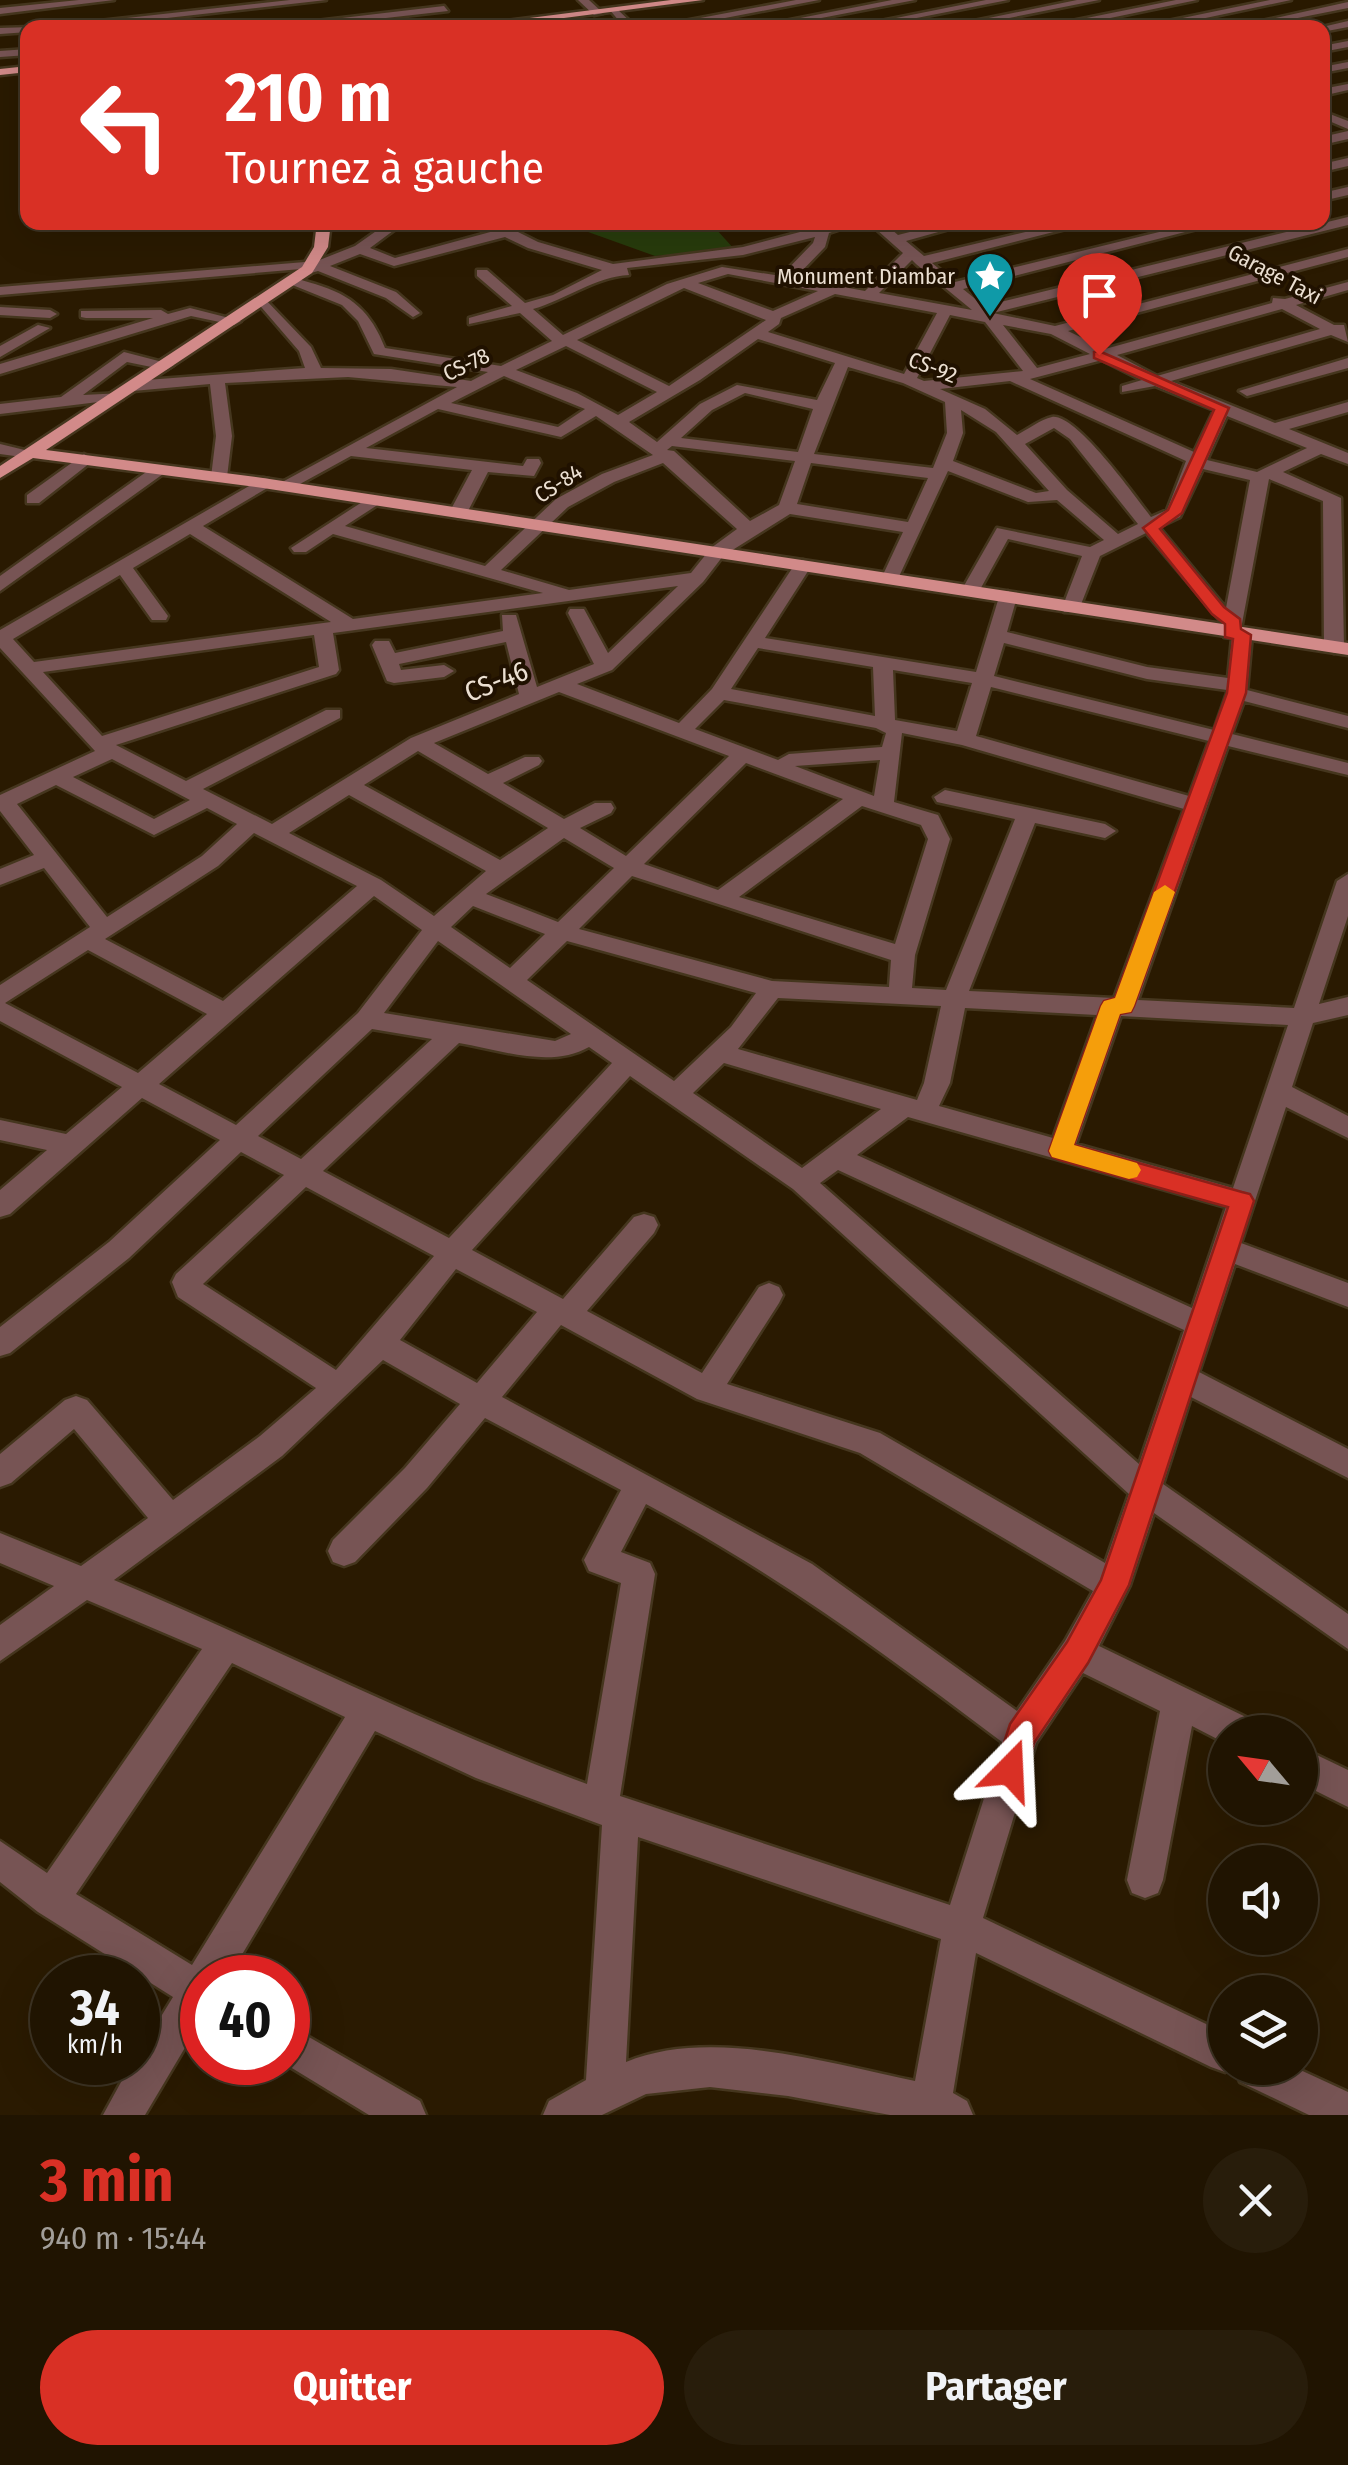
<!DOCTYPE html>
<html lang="fr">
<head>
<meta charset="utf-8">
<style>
	:root { --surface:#201401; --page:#281d0b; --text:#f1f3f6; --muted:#a29e99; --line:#3d3323; --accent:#d93025 }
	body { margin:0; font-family:"Fira Sans Condensed",sans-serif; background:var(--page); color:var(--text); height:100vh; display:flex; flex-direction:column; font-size:38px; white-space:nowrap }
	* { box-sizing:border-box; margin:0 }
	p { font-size:32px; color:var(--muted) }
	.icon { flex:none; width:55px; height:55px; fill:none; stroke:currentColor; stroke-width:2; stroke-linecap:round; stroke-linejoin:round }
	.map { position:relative; height:2115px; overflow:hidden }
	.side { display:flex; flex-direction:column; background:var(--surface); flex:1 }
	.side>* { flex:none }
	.hud { position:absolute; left:20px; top:20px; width:1310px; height:210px; border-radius:20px; box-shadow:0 10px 40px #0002,0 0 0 2px var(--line); background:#d93025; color:#fff; overflow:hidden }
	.needle { width:65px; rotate:299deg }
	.fabs { position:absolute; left:1208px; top:1715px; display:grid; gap:20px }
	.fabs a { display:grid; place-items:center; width:110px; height:110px; border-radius:50%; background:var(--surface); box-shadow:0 10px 40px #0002,0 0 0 2px var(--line); font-size:50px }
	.speed { position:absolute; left:30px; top:1955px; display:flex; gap:20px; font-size:50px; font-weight:700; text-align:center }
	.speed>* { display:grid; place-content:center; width:130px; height:130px; border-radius:50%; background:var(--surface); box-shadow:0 10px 40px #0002,0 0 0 2px var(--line); line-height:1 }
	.speed small { font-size:25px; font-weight:400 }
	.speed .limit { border:15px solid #d22; background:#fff; color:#111 }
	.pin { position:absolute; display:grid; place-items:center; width:85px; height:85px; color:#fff; margin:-102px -42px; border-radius:50% 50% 50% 0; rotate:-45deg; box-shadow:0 0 10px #0007 }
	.pin .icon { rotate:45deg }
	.me { position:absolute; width:110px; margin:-55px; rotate:21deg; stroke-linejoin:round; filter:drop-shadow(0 0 8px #0008) }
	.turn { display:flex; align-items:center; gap:35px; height:210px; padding:0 40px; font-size:45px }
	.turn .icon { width:130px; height:130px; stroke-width:2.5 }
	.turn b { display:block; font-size:70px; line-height:85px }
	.round { display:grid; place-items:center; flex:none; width:105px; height:105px; border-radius:52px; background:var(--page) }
	.summary { display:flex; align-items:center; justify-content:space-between; height:170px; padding:0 40px }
	h1 { font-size:60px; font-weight:700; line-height:75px; color:var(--accent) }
	.primary-button { display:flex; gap:20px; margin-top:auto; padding:20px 40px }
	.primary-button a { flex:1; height:115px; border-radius:60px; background:var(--accent); color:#fff; font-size:40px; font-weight:700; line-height:115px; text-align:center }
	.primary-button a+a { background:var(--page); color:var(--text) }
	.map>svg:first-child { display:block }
</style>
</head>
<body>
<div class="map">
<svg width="1348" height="2115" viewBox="0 0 1348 2115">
	<rect width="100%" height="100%" fill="#2a1a01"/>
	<path fill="#283c0c" d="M563 223H744L716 229 735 250 655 256Z"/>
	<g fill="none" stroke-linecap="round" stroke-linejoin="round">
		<g stroke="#45361e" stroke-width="5">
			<path id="minor" d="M79 0H114L0 14V8Z
				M290 0H326L78 28H36Z
				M578 0H589L603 13 594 15Z
				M796 0H819L673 28H647Z
				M892 0H915L790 24 785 21Z
				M986 0H1008L886 24 881 21Z
				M1077 0H1099L979 24 974 21Z
				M1176 0H1197L1062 28H1037Z
				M1270 0H1291L1158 28H1134Z
				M1348 2V8L1258 26 1253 23Z
				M444 6 448 11 297 28H257Z
				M609 9H617L637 28H625Z
				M1348 21V27L1322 32V28H1318Z
				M32 27 28 32 0 34V28Z
				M1348 41V47L1322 52V46Z
				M28 49V55L0 57V51Z
				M1348 62V68L1322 73V67Z
				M1348 84V90L1322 96V89Z
				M1322 111 1348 121V129L1322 118Z
				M1348 131V139L1322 145V137Z
				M1348 158V166L1322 172V164Z
				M1348 187V195L1322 201V193Z
				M1348 217V225L993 313 1055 326 1348 249V257L1068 331 1105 349 1272 303 1273 298 1285 299 1348 282V290L1296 305 1334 325H1344L1348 342 1331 335 1171 381 1275 423 1348 402V412L1289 429 1348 453V464L1321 454 1283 472 1341 498 1344 647 1334 653 1324 647 1323 501 1269 479 1241 629 1252 635 1247 690 1348 716V728L1244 701 1232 734 1348 763V775L1228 746 1138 1000 1294 1008 1337 881 1348 874V916L1319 1004 1348 997V1015L1313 1023 1292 1087 1348 1116V1138L1286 1107 1241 1243 1348 1283V1307L1235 1264 1199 1372 1348 1449V1478L1191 1397 1163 1484 1348 1614V1649L1154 1513 1130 1585 1099 1646 1252 1720 1257 1732H1225V1743L1192 1726 1163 1880 1158 1893 1145 1898 1132 1893 1127 1880 1160 1711 1083 1673 1036 1743 983 1918 1225 2033V2068H1296L1348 2092V2115H1309L1240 2082 1235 2068 1225 2072 1211 2067 976 1953 953 2093 967 2101 973 2115H890L788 2096 710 2087 646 2094 602 2115H543L549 2101 586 2080 602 1825 476 1778 375 1731 228 1978H202V2019L145 2115H103L132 2062H138V2054L173 1997 38 1912 0 1882V1841L47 1873 202 1649 87 1600 0 1661V1625L54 1586 0 1563V1533L81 1566 148 1518 74 1429 11 1483 0 1487V1454L65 1400 76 1396 87 1400 173 1500 260 1436 316 1388 178 1297 172 1282 176 1274 284 1175 241 1152 129 1258 10 1353 0 1356V1327L109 1242 220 1140 142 1098 10 1214 0 1217V1190L47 1150 0 1140V1120L66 1134 122 1087 0 1021V985L90 927 44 868 0 885V869L34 855 0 811V795L95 751 0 648V630L263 478 269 479V487L203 526 353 619 543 593 333 534 306 552H294L291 548 373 495 382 500 379 504 345 526 485 566 556 499 602 474 653 455 596 416 561 437 438 409 366 448 523 466 527 459H539L541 463 534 476 488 472 467 513 458 518 449 513 472 470 351 456 289 490 275 486 457 387 348 377 225 383 232 436 227 477 219 482 211 477 216 436 210 384 133 391 125 386 133 381 305 368 299 351 256 301 263 297 311 347 321 368 391 369 471 381 488 372 374 354 358 321 342 305 285 282C295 276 304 281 315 284 352 295 371 312 385 348L501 366 552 341 520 313 469 324V318L512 306 477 276V270H487L525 303 553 295 602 270 528 248 505 237 394 266 360 254 330 266 396 292 420 313 413 317 386 298 318 271 307 274 301 269 0 295V287L317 261 355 246 389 222H405L370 248 395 258 494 231 480 222H498L538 242 613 264 743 247 838 222H862L829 233 825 247 795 278 865 291 903 253 868 222H883L898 235 949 222H974L906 241 924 256 1068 222H1093L932 263 955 282 1200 222H1224L963 289 984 306ZM815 237 813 243 781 276 722 267 667 284 563 335 533 309C565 300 597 276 629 275L627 268 743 255ZM912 260 916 264 972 310 879 293ZM728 274 818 291 773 311 698 283ZM684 288 766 320 669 386 577 340ZM835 294 937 313 904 374 768 332 779 324 781 318ZM1282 309 1320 329 1157 376 1117 355ZM950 315 985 322 1023 371 924 381 917 378ZM1003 325 1051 334 1090 354 1037 368ZM758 339 835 363 817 400 737 385 700 404 657 442 629 422 700 380ZM566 346 657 392 618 415 577 393 516 370ZM1102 360 1142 380 1122 386V392L1155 386 1214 410 1194 452 1030 379ZM848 367 903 383 945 402 947 433 933 468 814 454ZM504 376 585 409 558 427 451 403ZM1010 381 1186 461 1167 510 1151 517C1136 498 1076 413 1052 417 1041 419 1027 430 1017 435L985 409 940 389ZM745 393 813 409 798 452 681 438 712 410ZM961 410 996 432 1049 491 1036 493 953 461 963 433ZM1227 416 1307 448 1257 472 1207 460ZM1054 428 1070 439 1138 524 1118 534 1067 490 1025 444ZM672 446 795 461 779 505 750 521 674 451 667 450ZM663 463 737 529 711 548 691 573 569 590 501 570 568 507 614 482ZM811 463 928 478 908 522 797 504ZM1203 469 1250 480 1226 608 1159 527 1180 517ZM948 471 1028 502 1057 500 1104 540 1090 547 997 528 961 591 963 595H977L1008 539 1082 556 1062 608 1064 612H1078L1100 556 1146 533 1223 624 1224 637 1232 638 1228 678 1147 667 1007 632 1017 597 1008 591 999 597 976 672 765 638 812 565 803 560 797 561 712 689 679 723 577 684 612 670 703 582 723 556 790 514 903 532 881 579 890 584 896 583ZM190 534 331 622 34 662 13 639 120 575 152 620H166L168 616 133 568ZM678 586 608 653 584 609H570L568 613 594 664 537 687 516 615H502L503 631 395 653 389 641H375L372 645 387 681 394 683 444 677 454 671 444 665 401 670 399 664 506 642 519 694 411 738 272 824 203 789 340 718V710H326L186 781 116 745 336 674 339 670 333 633ZM314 635 319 667 102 736 43 672ZM1004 643 1147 679 1227 690V693L1214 730 994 676ZM758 648 873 667 875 716 731 689ZM893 670 972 683 957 731 895 720ZM991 687 1209 741 1189 796 976 736ZM559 692 729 756 626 856 580 828 611 813 614 808 611 803H595L564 819 503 783 539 765 542 761 539 757H525L488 774 434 743ZM724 700 876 728 886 733 882 747 789 754 778 760 695 729ZM902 733 962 745 1184 809 1114 998 969 991 1035 823 1105 838 1116 831 1105 824 945 790 934 797 937 802 1015 819 946 990 912 988 915 955 950 839 938 815 894 802ZM418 751 548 828 500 860 364 785ZM112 759 190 800 154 819 73 777ZM880 760 874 796 795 766ZM746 763 843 799 718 890 644 864ZM56 785 154 835 207 808 237 824 202 856 107 917 17 804ZM349 795 486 871 434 916 381 880 289 833ZM862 806 921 825 928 839 895 944 739 897ZM254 833 357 886 223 1001 105 939 218 866ZM564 838 614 868 558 922 486 894ZM632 876 891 960 889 987 772 981 579 929ZM374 896 422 930 358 1013 236 1125 159 1084ZM473 906 545 934 510 968 451 927ZM438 941 571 1034 555 1041 384 1013ZM567 941 756 993 731 1027 674 1081 527 980ZM88 950 207 1014 138 1073 5 1003ZM778 998 941 1006 924 1083 917 1100 738 1049ZM965 1008 1097 1015 1053 1138 939 1106 950 1083ZM1121 1016 1288 1025 1233 1188 1076 1144ZM372 1029 432 1039 301 1159 258 1136ZM459 1043C500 1050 551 1069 589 1047L612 1063 449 1238 323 1171ZM724 1063 881 1109 802 1168 693 1093ZM630 1076 793 1189 1129 1494 1105 1563 880 1433 727 1384 779 1303 783 1295 779 1287 769 1283 759 1287 702 1373 587 1311 654 1233 658 1225 654 1217 644 1214 634 1217 563 1299 472 1250ZM908 1117 1226 1207 1192 1308 857 1155ZM838 1170 1184 1330 1139 1464 820 1183ZM306 1187 434 1256 336 1370 203 1284ZM456 1269 537 1312 477 1383 400 1340ZM561 1325 697 1399 860 1453 1093 1591 1065 1641 1017 1711 812 1564 502 1397ZM383 1360 460 1404 405 1468 333 1540 328 1551 333 1562 344 1566 355 1562 427 1488 485 1418 621 1490 584 1560 589 1571 621 1583 587 1784C425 1725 274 1647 114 1580L282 1456ZM646 1504C777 1574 884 1653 1002 1742L950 1905 620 1796 655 1574 650 1563 621 1552ZM232 1663 345 1717 192 1965 76 1894ZM638 1837 941 1939 915 2081C829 2063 710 2027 626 2062Z
				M0 307 50 310 57 314 50 318 0 315Z
				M190 308 241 321 234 325 191 316 0 374V364L153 318H86L81 317V311L161 310 168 314Z
				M38 325 50 328 0 357V346Z
				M124 352 174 365 166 370 127 362 83 395 123 393V399L0 414V404L61 397Z
				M1348 358V368L1247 396 1239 391Z
				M0 444 37 453 29 458 0 454Z
				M84 454 92 459 90 463 39 503H27V495Z
				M156 465 170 469 0 591V576Z
				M1300 1747 1348 1770V1807L1300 1783Z
				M288 2025 420 2101 426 2115H369L282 2062H288Z"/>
		</g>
		<g stroke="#45361e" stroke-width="5">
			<path id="major" d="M671 0H703L487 28H450Z
				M28 66V72L0 75V69Z
				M317 222H331L328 247 312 273 46 450 263 478 1348 643V655L263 488 33 458 0 478V466L302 267 314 247Z"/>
		</g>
		<use href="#minor" fill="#775454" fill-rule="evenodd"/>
		<use href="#major" fill="#d28a89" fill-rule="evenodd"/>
	</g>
	<path fill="#d93025" stroke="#8d1f18" stroke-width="2.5" d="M1099 351 1229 408 1182 513 1160 529 1224 607 1240 619 1241 629 1251 635 1246 693 1134 1006 1131 1012 1120 1014 1074 1145 1242 1192 1250 1194 1254 1201 1129 1585 1088 1663 1034 1743 1022 1781 1010 1786 999 1781 995 1770 1010 1724 1067 1642 1101 1580 1228 1207 1060 1160 1052 1157 1049 1151 1101 1006 1104 1001 1115 998 1227 693 1233 639 1225 637V624L1212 614 1143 528 1168 510 1214 410 1094 358V352Z"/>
	<path fill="#f59e0b" d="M1165 885 1175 892 1134 1006 1131 1012 1120 1014 1074 1145 1137 1163 1141 1170 1137 1177 1129 1179 1052 1157 1049 1151 1101 1006 1104 1001 1115 998 1154 892Z"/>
	<defs>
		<g id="sight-pin" transform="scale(2.5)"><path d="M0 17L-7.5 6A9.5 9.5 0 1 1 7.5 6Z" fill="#0f9aa8" stroke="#201100"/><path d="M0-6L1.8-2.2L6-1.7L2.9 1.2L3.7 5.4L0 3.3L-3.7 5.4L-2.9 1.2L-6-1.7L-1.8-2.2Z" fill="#fff"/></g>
	</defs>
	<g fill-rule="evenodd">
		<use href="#sight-pin" x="990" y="276"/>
	</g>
	<g text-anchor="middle" stroke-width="8" stroke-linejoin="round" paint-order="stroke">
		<g font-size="22" fill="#ece0d2" stroke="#201100">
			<text transform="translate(1275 274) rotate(28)" y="8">Garage Taxi</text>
			<text transform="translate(466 364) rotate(-26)" y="8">CS-78</text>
			<text transform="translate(933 367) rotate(21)" y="8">CS-92</text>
			<text transform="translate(558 483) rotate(-33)" y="8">CS-84</text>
		</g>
		<g font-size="22" fill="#ece0d2" stroke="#201100" text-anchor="end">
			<text x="955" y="284">Monument Diambar</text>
		</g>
		<g font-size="28" fill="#ece0d2" stroke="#201100">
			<text transform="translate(496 681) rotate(-22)" y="10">CS-46</text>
		</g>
	</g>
</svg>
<div class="fabs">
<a><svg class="needle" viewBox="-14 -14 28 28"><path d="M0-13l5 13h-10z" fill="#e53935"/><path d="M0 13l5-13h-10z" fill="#a29e99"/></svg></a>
<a><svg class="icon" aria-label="sound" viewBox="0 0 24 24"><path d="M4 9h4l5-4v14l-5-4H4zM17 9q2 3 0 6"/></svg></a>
<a><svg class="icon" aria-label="layers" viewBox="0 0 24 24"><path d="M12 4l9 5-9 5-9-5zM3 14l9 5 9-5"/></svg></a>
</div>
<div class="speed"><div>34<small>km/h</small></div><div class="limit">40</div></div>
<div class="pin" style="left:1099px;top:355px;background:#d93025"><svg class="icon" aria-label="arrive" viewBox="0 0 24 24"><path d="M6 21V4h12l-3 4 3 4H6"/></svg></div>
<svg class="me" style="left:1010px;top:1770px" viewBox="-20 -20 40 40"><path d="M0-17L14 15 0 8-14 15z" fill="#d93025" stroke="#fff" stroke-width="4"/></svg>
<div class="hud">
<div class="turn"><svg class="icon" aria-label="left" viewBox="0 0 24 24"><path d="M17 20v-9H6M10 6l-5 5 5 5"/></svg><div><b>210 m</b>Tournez à gauche</div></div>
</div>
</div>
<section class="side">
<div class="summary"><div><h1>3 min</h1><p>940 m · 15:44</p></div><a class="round"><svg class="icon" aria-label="close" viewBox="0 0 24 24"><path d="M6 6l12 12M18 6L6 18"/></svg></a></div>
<div class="primary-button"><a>Quitter</a><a>Partager</a></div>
</section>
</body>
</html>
